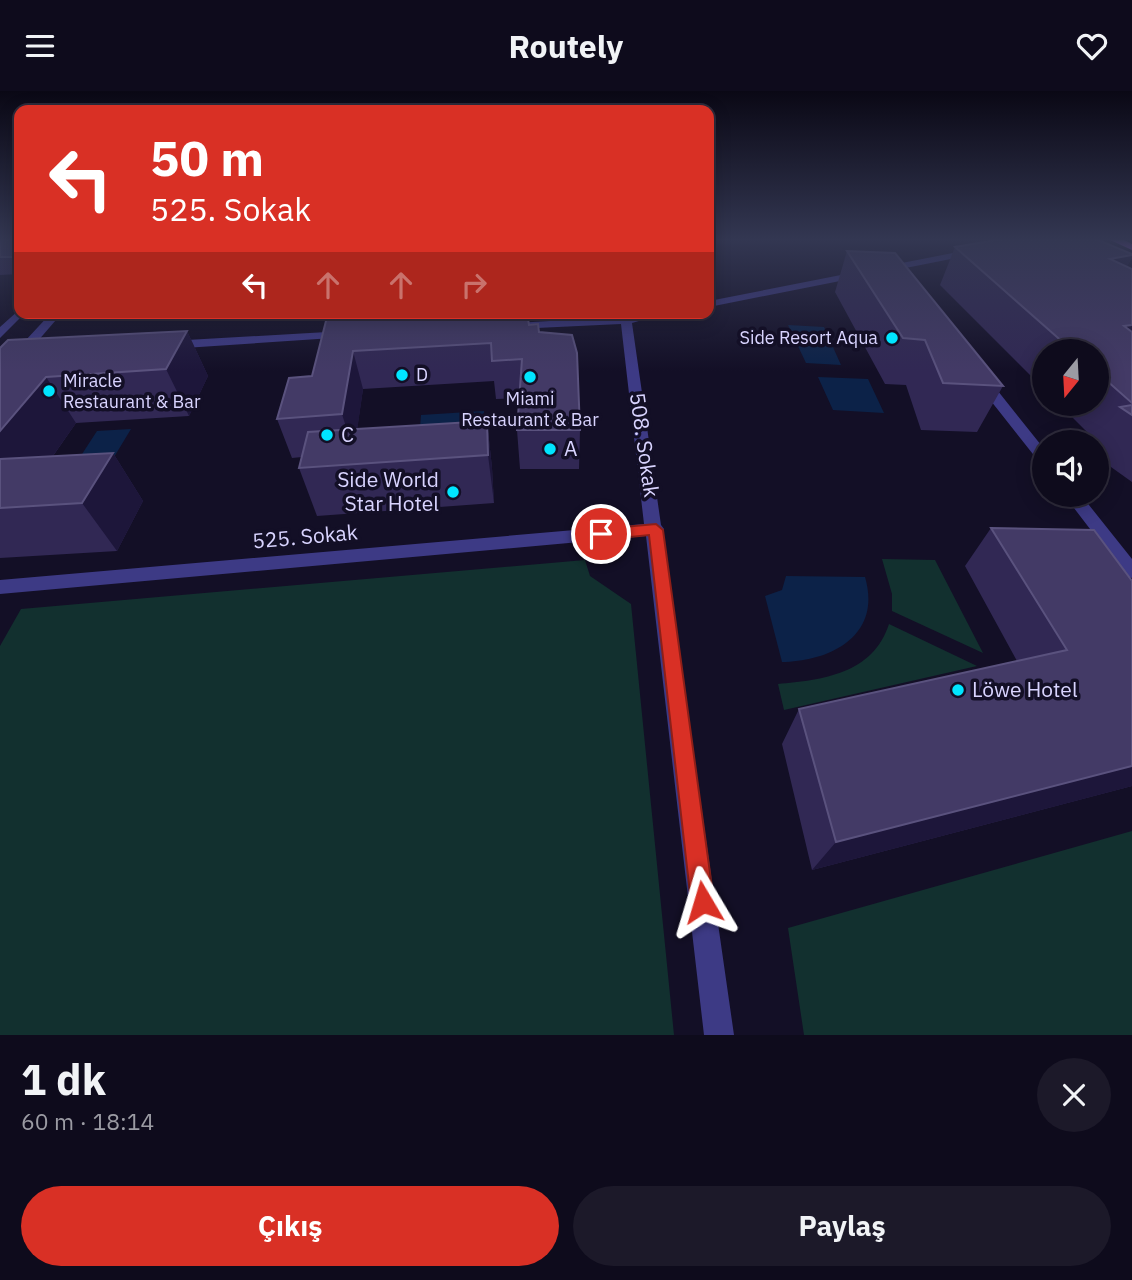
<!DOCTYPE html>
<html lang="tr">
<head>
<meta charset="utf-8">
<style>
	:root { --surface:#0e0b1c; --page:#1c1929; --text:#f1f3f6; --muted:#9b9ba3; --line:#2e2b3b; --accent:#d93025 }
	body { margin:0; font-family:"IBM Plex Sans",sans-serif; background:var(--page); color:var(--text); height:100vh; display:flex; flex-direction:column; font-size:26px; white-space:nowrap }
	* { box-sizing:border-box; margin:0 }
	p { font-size:23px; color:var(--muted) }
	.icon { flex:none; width:38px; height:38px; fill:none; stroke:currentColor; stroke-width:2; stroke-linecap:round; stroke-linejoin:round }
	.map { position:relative; height:944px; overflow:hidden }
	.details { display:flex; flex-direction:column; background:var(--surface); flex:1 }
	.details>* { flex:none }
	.top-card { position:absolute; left:14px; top:14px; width:700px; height:214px; border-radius:14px; box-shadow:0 4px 18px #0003,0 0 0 2px var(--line); background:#d93025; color:#fff; overflow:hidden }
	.needle { width:46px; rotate:198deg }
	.buttons { position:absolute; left:1032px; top:248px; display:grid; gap:14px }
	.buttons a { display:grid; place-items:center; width:77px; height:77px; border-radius:50%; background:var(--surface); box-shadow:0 4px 18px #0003,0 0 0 2px var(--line); font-size:35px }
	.pin { position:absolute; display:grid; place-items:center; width:60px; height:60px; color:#fff; margin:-30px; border:4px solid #fff; border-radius:50%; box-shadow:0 2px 7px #0007 }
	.me { position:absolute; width:77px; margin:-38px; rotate:353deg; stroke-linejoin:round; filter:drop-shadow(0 0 5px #0008) }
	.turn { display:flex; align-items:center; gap:24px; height:147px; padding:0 21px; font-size:32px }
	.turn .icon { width:91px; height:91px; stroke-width:2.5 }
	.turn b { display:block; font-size:49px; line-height:60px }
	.lanes { display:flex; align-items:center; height:66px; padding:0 21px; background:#0003; justify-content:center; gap:35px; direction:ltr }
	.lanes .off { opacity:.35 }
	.round { display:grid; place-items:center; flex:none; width:74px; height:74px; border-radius:37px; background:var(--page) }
	.head { display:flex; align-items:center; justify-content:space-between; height:119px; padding:0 21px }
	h1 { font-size:42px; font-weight:700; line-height:52px }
	.cta { display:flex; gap:14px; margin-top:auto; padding:14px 21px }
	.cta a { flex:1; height:80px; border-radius:42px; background:var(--accent); color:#fff; font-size:28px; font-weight:700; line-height:80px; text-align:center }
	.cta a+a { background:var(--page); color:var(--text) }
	header { display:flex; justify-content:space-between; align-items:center; height:91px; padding:0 21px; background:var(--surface); font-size:32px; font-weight:700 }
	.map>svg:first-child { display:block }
</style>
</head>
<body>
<header><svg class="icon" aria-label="menu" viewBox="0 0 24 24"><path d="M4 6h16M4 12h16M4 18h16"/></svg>Routely<svg class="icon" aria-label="heart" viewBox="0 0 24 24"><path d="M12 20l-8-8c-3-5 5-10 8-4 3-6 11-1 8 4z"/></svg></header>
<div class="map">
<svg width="1132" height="944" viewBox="0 0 1132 944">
	<rect width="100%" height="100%" fill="#130f26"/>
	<path fill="#12302f" d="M882 468 935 469 983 562 892 520V503Z
		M585 469 590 485 631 513 674 944H0V555L21 518Z
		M889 533 977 575 784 619 778 593C822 589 873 583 889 533Z
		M1132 740V944H804L788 837Z"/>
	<path fill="#0c2248" d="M788 234 824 236 841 274 806 272Z
		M818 286 868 288 884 322 833 319Z
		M484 320 485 339 419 350 421 324Z
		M131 338 105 381 60 397 97 340Z
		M786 485 865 486C882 544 832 570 782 571L765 505 782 499Z"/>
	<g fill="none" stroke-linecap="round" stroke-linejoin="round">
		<path fill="#3d3a85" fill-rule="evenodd" d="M973 158 976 159V163L709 216V210Z
			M19 219V222H25L0 247V236Z
			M51 222H62L5 288 0 289V277Z
			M619 222H631V225L666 222 632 232 661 434 664 438 662 442 734 944H704L646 445 0 503V489L644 433 621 233 515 238 509 235 515 232 620 226Z
			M344 240 348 242V246L169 258 163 254 169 250Z
			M981 284 986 285 1045 359V374L1040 372 976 291 975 288Z
			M1064 404H1081L1132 468V487L1126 485Z"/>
		<path fill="#c25bff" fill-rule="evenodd" d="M1108 148H1122L1132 153V159Z"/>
	</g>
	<path fill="#312854" d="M0 148H19V183L0 184Z
		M955 156 1132 163V167L1127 175 1132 178V391L1097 366V352H1094L1096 350 1059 313H1097V261H1045V299L940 194Z
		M847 160 1003 295 977 341 921 339 906 294 885 293 835 201Z
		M328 222 529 234 539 241 580 339 579 378H520L517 339 519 307 496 308 494 290 363 298 357 338 487 330 492 377 494 412 317 425 299 377 302 366 292 367 277 328 312 285Z
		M187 240 208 285 189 325 76 332 53 365 113 362 143 410 117 460 0 467V257Z
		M991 437 1132 490V695L812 779 782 653 799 618 1017 570 965 475Z"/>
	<path fill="#1d163a" d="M1132 164V167L1110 202V168Z
		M1132 234V268L1124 235Z
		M187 240 208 285 189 325 166 278Z
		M353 260 363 298 354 362 342 323Z
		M46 286 76 332 17 416 0 399V340Z
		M487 330 492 377 494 412 488 364Z
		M113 362 143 410 117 460 82 412Z
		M1132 675V695L812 779 836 751Z"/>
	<path fill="#433a66" stroke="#5a527e" stroke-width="2" d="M0 148H19V166H0Z
		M1002 148H1096L1132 163V164L1110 168 1132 178V234L1124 235 1132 241V312L1097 281V261H1074L955 156Z
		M847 160 895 162 1003 295 943 292 925 249 903 247Z
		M328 222H527L529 234 538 233 539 241 572 244 577 262 580 339H517L522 268 492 270 491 252 353 260 342 323 277 328 289 287 312 285Z
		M187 240 166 278 46 286 0 340V257L8 249Z
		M1132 314V324L1120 316Z
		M487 330 488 364 299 377 308 341Z
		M113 362 82 412 0 417V368Z
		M991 437 1094 439 1132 490V675L836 751 799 618 1067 559Z"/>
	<linearGradient id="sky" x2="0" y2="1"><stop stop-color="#0a0815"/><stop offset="0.53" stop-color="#333752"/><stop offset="1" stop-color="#333752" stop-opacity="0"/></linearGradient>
	<rect width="1132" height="280" fill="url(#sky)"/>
	<path fill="#d93025" stroke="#8d1f18" stroke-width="2" d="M656 433 663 439 714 811 711 819 703 823 694 819 691 811 649 444 601 449 593 443 601 438Z"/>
	<g fill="#00e5ff" stroke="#130f26" stroke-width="2.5">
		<circle cx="892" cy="247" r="7"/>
		<circle cx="402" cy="284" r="7"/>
		<circle cx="530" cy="286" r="7"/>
		<circle cx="49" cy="300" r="7"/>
		<circle cx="327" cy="344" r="7"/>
		<circle cx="550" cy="358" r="7"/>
		<circle cx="453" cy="401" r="7"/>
		<circle cx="958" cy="599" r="7"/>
	</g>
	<g text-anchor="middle" stroke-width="7" stroke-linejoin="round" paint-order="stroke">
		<g font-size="18" fill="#d9d4ff" stroke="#130f26" text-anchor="start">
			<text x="878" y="253" text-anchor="end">Side Resort Aqua</text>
			<text x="416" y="290">D</text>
			<text x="63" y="296">Miracle<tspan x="63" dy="21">Restaurant &amp; Bar</tspan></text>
			<text x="530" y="314" text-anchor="middle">Miami<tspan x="530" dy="21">Restaurant &amp; Bar</tspan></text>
		</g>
		<g font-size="21" fill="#d9d4ff" stroke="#130f26" text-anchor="start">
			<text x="341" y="351">C</text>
			<text x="564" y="365">A</text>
			<text x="439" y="396" text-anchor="end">Side World<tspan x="439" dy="24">Star Hotel</tspan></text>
			<text x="972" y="606">Löwe Hotel</text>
		</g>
		<g font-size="21" fill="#d9d4ff" stroke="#130f26">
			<text transform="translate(644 354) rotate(82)" y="7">508. Sokak</text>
			<text transform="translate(305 446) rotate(-5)" y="7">525. Sokak</text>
		</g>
	</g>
</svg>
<div class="buttons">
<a><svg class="needle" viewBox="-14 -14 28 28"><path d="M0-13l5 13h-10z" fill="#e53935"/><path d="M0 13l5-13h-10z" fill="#9b9ba3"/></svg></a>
<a><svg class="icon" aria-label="sound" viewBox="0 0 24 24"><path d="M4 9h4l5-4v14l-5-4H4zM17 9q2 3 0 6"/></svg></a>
</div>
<div class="pin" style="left:601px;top:443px;background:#d93025"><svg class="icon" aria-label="arrive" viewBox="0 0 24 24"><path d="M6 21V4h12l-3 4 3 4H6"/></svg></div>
<svg class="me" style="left:703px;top:811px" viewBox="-20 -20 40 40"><path d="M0-17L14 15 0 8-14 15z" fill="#d93025" stroke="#fff" stroke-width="4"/></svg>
<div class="top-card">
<div class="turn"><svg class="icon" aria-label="left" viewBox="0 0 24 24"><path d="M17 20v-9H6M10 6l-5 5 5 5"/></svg><div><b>50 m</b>525. Sokak</div></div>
<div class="lanes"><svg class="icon" aria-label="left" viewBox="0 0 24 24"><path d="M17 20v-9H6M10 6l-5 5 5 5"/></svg><svg class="icon off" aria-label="ahead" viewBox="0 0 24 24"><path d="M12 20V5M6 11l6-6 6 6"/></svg><svg class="icon off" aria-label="ahead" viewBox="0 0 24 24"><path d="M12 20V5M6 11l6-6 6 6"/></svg><svg class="icon off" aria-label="right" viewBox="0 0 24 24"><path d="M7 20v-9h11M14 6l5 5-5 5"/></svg></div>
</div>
</div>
<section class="details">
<div class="head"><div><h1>1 dk</h1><p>60 m · 18:14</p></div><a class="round"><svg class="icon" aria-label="close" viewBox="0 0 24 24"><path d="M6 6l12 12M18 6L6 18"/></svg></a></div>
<div class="cta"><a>Çıkış</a><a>Paylaş</a></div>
</section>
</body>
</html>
